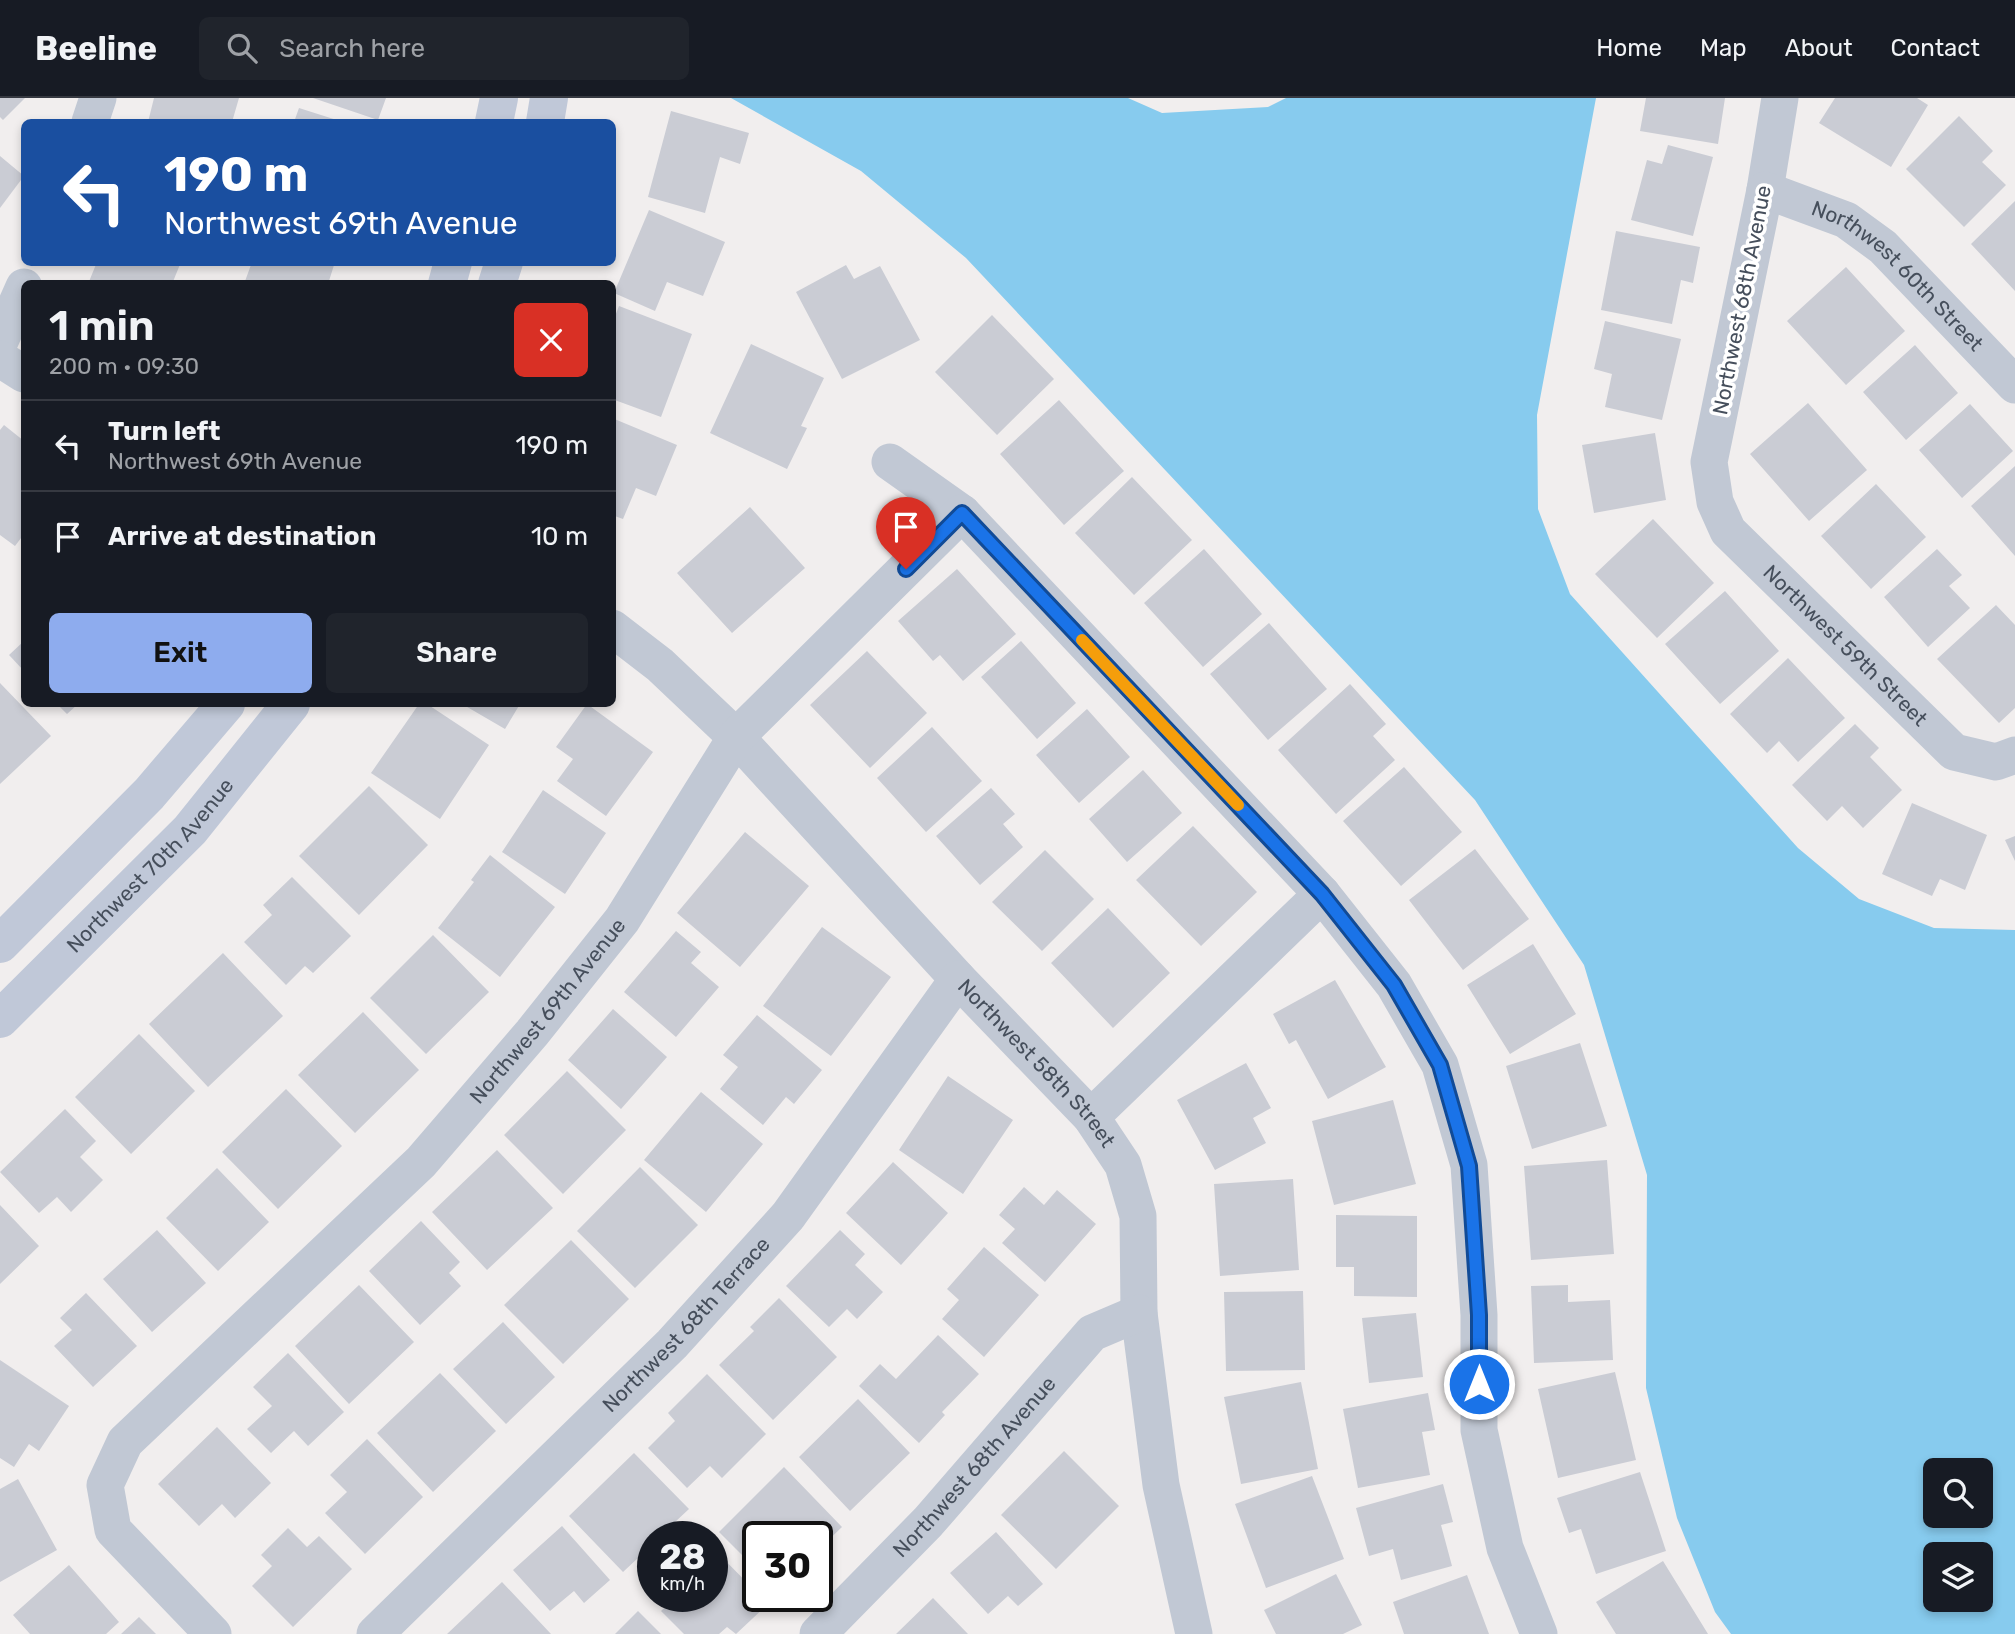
<!DOCTYPE html>
<html lang="en">
<head>
<meta charset="utf-8">
<style>
	:root { --surface:#171b24; --page:#20242c; --text:#f1f3f6; --muted:#9ea1a6; --line:#363941; --accent:#8eacee }
	body { margin:0; font-family:Rubik,sans-serif; background:var(--page); color:var(--text); height:100vh; display:flex; flex-direction:column; font-size:26px; white-space:nowrap }
	* { box-sizing:border-box; margin:0 }
	p { font-size:23px; color:var(--muted) }
	.icon { flex:none; width:38px; height:38px; fill:none; stroke:currentColor; stroke-width:2; stroke-linecap:round; stroke-linejoin:round }
	.map { position:relative; flex:1; overflow:hidden }
	.side { position:absolute; left:21px; top:182px; width:595px; height:427px; display:flex; flex-direction:column; background:var(--surface); border-radius:10px; box-shadow:0 4px 10px #0003 }
	.side>* { flex:none }
	.hud { position:absolute; left:21px; top:21px; width:595px; height:147px; border-radius:10px; box-shadow:0 4px 10px #0003; background:#1a4fa0; color:#fff; overflow:hidden }
	.tools { position:absolute; left:1923px; top:1360px; display:grid; gap:14px }
	.tools a { display:grid; place-items:center; width:70px; height:70px; border-radius:10px; background:var(--surface); box-shadow:0 4px 10px #0003; font-size:35px }
	.speed { position:absolute; left:637px; top:1423px; display:flex; gap:14px; font-size:35px; font-weight:700; text-align:center }
	.speed>* { display:grid; place-content:center; width:91px; height:91px; border-radius:50%; background:var(--surface); box-shadow:0 4px 10px #0003; line-height:1 }
	.speed small { font-size:18px; font-weight:400 }
	.speed .limit { border:4px solid #111; border-radius:10px; background:#fff; color:#111 }
	.pin { position:absolute; display:grid; place-items:center; width:60px; height:60px; color:#fff; margin:-72px -30px; border-radius:50% 50% 50% 0; rotate:-45deg; box-shadow:0 0 7px #0007 }
	.pin .icon { rotate:45deg }
	.me { position:absolute; width:77px; margin:-38px; rotate:0deg; stroke-linejoin:round; filter:drop-shadow(0 0 5px #0008) }
	.turn { display:flex; align-items:center; gap:24px; height:147px; padding:0 28px; font-size:32px }
	.turn .icon { width:91px; height:91px; stroke-width:2.5 }
	.turn b { display:block; font-size:49px; line-height:60px }
	.round { display:grid; place-items:center; flex:none; width:74px; height:74px; border-radius:10px; background:var(--page) }
	.summary { display:flex; align-items:center; justify-content:space-between; height:119px; padding:0 28px }
	h1 { font-size:42px; font-weight:600; line-height:52px }
	.button { display:flex; gap:14px; margin-top:auto; padding:14px 28px }
	.button a { flex:1; height:80px; border-radius:10px; background:var(--accent); color:#111; font-size:28px; font-weight:600; line-height:80px; text-align:center }
	.button a+a { background:var(--page); color:var(--text) }
	ul { padding:0; list-style:none }
	li { display:flex; align-items:center; gap:21px; height:91px; padding:0 28px; border-top:2px solid var(--line) }
	li div { flex:1 }
	li b { display:block; font-size:26px }
	li em { font-style:normal }
	header { display:flex; align-items:center; gap:42px; box-sizing:border-box; height:98px; padding:0 35px; background:var(--surface); border-bottom:2px solid var(--line) }
	header strong { font-size:33px }
	nav { display:flex; gap:38px; margin-inline-start:auto; font-size:24px }
	.search { width:490px; height:63px; background:var(--page); display:flex; align-items:center; gap:18px; box-sizing:border-box; padding:0 24px; border-radius:10px; color:var(--muted); font-size:26px }
	.map>svg:first-child { display:block }
</style>
</head>
<body>
<header>
<strong>Beeline</strong>
<div class="search"><svg class="icon" aria-label="search" viewBox="0 0 24 24"><circle cx="10" cy="10" r="6"/><path d="M15 15l6 6"/></svg>Search here</div>
<nav><a>Home</a><a>Map</a><a>About</a><a>Contact</a></nav>
</header>
<div class="map">
<svg width="2015" height="1536" viewBox="0 0 2015 1536">
	<rect width="100%" height="100%" fill="#f1eeee"/>
	<path fill="#87cbee" fill-rule="evenodd" d="M731 0H1128L1162 15 1268 9 1286 0H1596L1537 317 1538 411 1570 496 1798 750 1859 801 1934 830 2015 832V1536H1731L1715 1514 1677 1420 1646 1290 1647 1077 1584 867 1475 702 966 160 861 73ZM1936 1372H1981V1418H1936ZM1936 1456H1981V1502H1936Z"/>
	<path fill="#caccd4" d="M0 0H25L3 22 0 19Z
		M154 0H239L232 24H148Z
		M313 0H386L378 22Z
		M1646 0H1725L1718 46 1640 33Z
		M1835 0H1917L1928 7 1891 69 1819 25Z
		M299 10 343 24H294Z
		M671 13 749 35 740 66 720 59 705 115 648 99Z
		M1959 18 1993 53 1982 64 2006 87 1964 129 1906 71Z
		M1668 47 1713 59 1693 138 1631 122 1647 62 1662 66Z
		M0 58 24 78 0 110Z
		M2015 103V193L1971 146Z
		M649 112 725 144 703 198 667 184 655 213 614 195Z
		M1616 133 1700 149 1693 185 1681 182 1672 226 1601 212Z
		M97 164H181L172 186H88Z
		M252 164H335L328 186 315 183 314 186H244Z
		M846 167 854 181 880 168 920 242 842 281 796 194Z
		M1846 169 1905 233 1846 287 1787 223Z
		M619 208 692 236 661 319 612 301V226Z
		M992 217 1054 281 997 337 935 274Z
		M1605 223 1681 241 1662 322 1605 309 1612 276 1594 271Z
		M751 246 824 280 801 328 807 330 787 371 710 335Z
		M1915 247 1958 295 1906 342 1863 294Z
		M1059 302 1124 373 1064 427 1000 356Z
		M1808 305 1867 372 1809 423 1750 356Z
		M1970 306 2013 353 1962 400 1919 352Z
		M612 320 677 347 656 398 636 390 623 421 612 417Z
		M4 327 24 343V436L15 448 0 437V332Z
		M1655 335 1666 402 1594 415 1582 347Z
		M2015 368V458L1971 408Z
		M1132 379 1192 442 1134 497 1075 435Z
		M1876 386 1926 439 1871 491 1821 438Z
		M750 409 805 470 732 535 677 475Z
		M1653 421 1714 485 1657 540 1595 476Z
		M1204 451 1262 516 1203 569 1144 505Z
		M1937 451 1962 477 1949 488 1970 510 1928 549 1884 499Z
		M957 471 1016 536 963 583 940 557 933 563 898 523Z
		M1725 493 1779 553 1720 606 1665 546Z
		M1996 507 2015 527V610L1999 625 1937 561Z
		M1269 525 1327 591 1268 642 1210 576Z
		M24 543V573L9 557Z
		M1021 543 1076 605 1037 641 981 579Z
		M867 553 927 615 870 670 810 607Z
		M1788 560 1845 620 1798 664 1779 643 1767 655 1730 616Z
		M0 585 51 638 0 686Z
		M1350 586 1386 626 1373 638 1395 662 1336 716 1278 652Z
		M57 606H78L67 616Z
		M419 606H427L489 647 440 721 371 675Z
		M462 606H520L505 631Z
		M587 606 653 654 606 718 557 683 573 661 556 649Z
		M1087 611 1130 659 1079 705 1036 657Z
		M1855 626 1879 650 1870 659 1902 692 1863 730 1842 708 1827 723 1792 687Z
		M932 629 982 683 926 734 877 680Z
		M1404 669 1462 734 1401 788 1343 723Z
		M1143 672 1182 715 1127 764 1089 721Z
		M369 688 428 747 359 817 299 758Z
		M991 690 1015 716 1003 726 1023 749 980 787 936 738Z
		M543 692 606 735 565 796 502 754Z
		M1912 705 1987 737 1965 792 1940 781 1932 798 1882 776Z
		M1193 728 1257 794 1201 848 1136 782Z
		M745 734 809 788 740 869 677 815Z
		M2015 738V763L2005 742Z
		M1475 751 1529 821 1463 872 1409 802Z
		M1045 752 1094 801 1042 853 992 804Z
		M490 757 555 809 500 879 438 830 474 784 471 782Z
		M292 779 351 838 313 875 305 868 286 887 244 844 272 817 263 807Z
		M1108 810 1170 875 1113 930 1051 865Z
		M822 829 891 879 831 958 763 908Z
		M676 833 701 854 691 865 719 889 676 939 624 894Z
		M433 837 489 894 426 956 370 900Z
		M1533 846 1576 916 1510 956 1467 887Z
		M223 855 283 918 208 989 149 926Z
		M1335 882 1386 969 1328 1001 1296 942 1289 946 1273 916Z
		M613 911 667 959 621 1011 568 962Z
		M363 914 419 972 355 1035 298 977Z
		M757 917 822 972 794 1006 786 999 763 1027 720 991 738 969 723 957Z
		M139 936 195 993 131 1056 75 999Z
		M1580 945 1607 1028 1532 1051 1506 968Z
		M1246 965 1271 1010 1253 1020 1266 1045 1215 1072 1177 1002Z
		M567 973 626 1032 563 1096 504 1037Z
		M948 978 1013 1022 963 1096 899 1052Z
		M286 991 342 1048 278 1111 222 1054Z
		M701 994 763 1046 706 1114 644 1062Z
		M1393 1002 1416 1086 1334 1107 1312 1023Z
		M65 1011 96 1043 80 1059 103 1082 71 1114 57 1099 39 1115 0 1074Z
		M497 1052 553 1110 487 1172 432 1114Z
		M1607 1062 1614 1156 1531 1162 1524 1068Z
		M893 1064 948 1115 901 1167 846 1115Z
		M640 1069 698 1127 635 1190 577 1133Z
		M217 1070 269 1124 218 1173 166 1120Z
		M1293 1081 1299 1172 1220 1178 1214 1086Z
		M1024 1089 1044 1107 1057 1092 1096 1126 1045 1184 1002 1145 1015 1131 999 1117Z
		M0 1107 39 1148 0 1186Z
		M1336 1117 1417 1118V1199L1354 1198V1169H1336Z
		M421 1123 460 1164 449 1175 461 1188 420 1227 369 1173Z
		M157 1132 206 1185 152 1234 103 1181Z
		M840 1132 865 1156 855 1167 883 1194 857 1221 847 1211 829 1229 786 1188Z
		M571 1142 629 1201 563 1266 504 1207Z
		M984 1149 1039 1197 984 1259 942 1221 959 1202 947 1191Z
		M359 1187 414 1244 349 1306 295 1248Z
		M1568 1187V1204L1610 1202 1613 1262 1534 1265 1531 1188Z
		M1303 1193 1305 1272 1226 1273 1224 1194Z
		M86 1195 137 1248 93 1289 54 1248 72 1232 60 1220Z
		M779 1200 837 1259 773 1322 719 1267 754 1233 750 1229Z
		M1416 1215 1423 1279 1369 1285 1362 1220Z
		M503 1224 555 1279 506 1326 453 1271Z
		M938 1237 979 1276 942 1314 945 1317 919 1345 859 1288 880 1266 896 1281Z
		M288 1255 344 1314 308 1348 294 1333 271 1355 247 1331 272 1308 253 1289Z
		M0 1262 69 1308 39 1353 29 1346 14 1369 0 1360Z
		M1615 1274 1636 1362 1558 1380 1538 1291Z
		M440 1275 496 1333 433 1394 377 1335Z
		M707 1276 766 1336 722 1380 710 1368 687 1390 648 1350 675 1323 668 1315Z
		M1301 1284 1318 1371 1241 1386 1224 1299Z
		M1428 1295 1435 1332 1422 1334 1430 1377 1358 1390 1343 1311Z
		M858 1301 910 1355 850 1413 799 1359Z
		M217 1329 271 1385 235 1420 222 1406 199 1428 158 1386Z
		M367 1341 423 1399 365 1456 325 1415 347 1394 330 1377Z
		M1064 1353 1119 1408 1056 1471 1001 1417Z
		M634 1355 689 1411 660 1438H653V1446L623 1474 569 1418Z
		M784 1369 842 1429 817 1453V1438H758V1473L719 1434Z
		M1640 1374 1666 1453 1596 1476 1581 1431 1569 1435 1557 1400Z
		M1312 1378 1344 1461 1266 1490 1235 1406Z
		M18 1381 57 1452 0 1484V1391Z
		M1443 1386 1453 1424 1441 1427 1452 1468 1401 1482 1393 1451 1369 1458 1356 1410Z
		M562 1428 610 1482 584 1505 574 1493 550 1513 513 1472Z
		M288 1430 307 1449 319 1438 352 1471 293 1529 252 1488 272 1468 261 1457Z
		M996 1434 1043 1486 1018 1508 1008 1498 988 1516 950 1475Z
		M712 1449 768 1506 736 1536 727 1529 719 1536H684L661 1513 677 1498H712Z
		M1663 1463 1708 1536H1616L1596 1504Z
		M69 1467 119 1524 106 1536H30L13 1517Z
		M1336 1476 1362 1527 1343 1536H1276L1264 1512Z
		M1467 1477 1489 1536H1404L1393 1504Z
		M502 1484 551 1536H447Z
		M933 1500 968 1536H896Z
		M638 1513 661 1536H615Z
		M139 1519 156 1536H121Z"/>
	<g fill="none" stroke-linecap="round" stroke-linejoin="round">
		<g stroke="#c1c8d4" stroke-width="37">
			<path id="s1" d="M1780 0 1765 92 1709 364 1715 404 1728 433 1954 654 1996 664 2015 657"/>
			<path d="M90 24 98 0"/>
			<path id="s2" d="M1765 92 1846 122 1883 149 2015 287"/>
			<path d="M0 243 24 189"/>
			<path d="M0 261 24 276"/>
			<path d="M890 364 962 415 1322 796 1394 887 1440 967 1469 1067 1479 1217V1332L1505 1450 1539 1536"/>
			<path id="s3" d="M612 530 660 567 736 639 958 881 1091 1019 1123 1067 1138 1118 1139 1215 1161 1387 1194 1536"/>
			<path d="M1091 1019 1322 796"/>
			<path id="s4" d="M213 1536 113 1432 105 1387 125 1344 421 1064 532 935 622 822 736 639 962 415"/>
			<path id="s5" d="M375 1536 672 1246 788 1118 958 881"/>
			<path id="s6" d="M818 1536 928 1424 1092 1235 1139 1215"/>
		</g>
		<g stroke="#c0c8d8" stroke-width="38">
			<path d="M494 24 499 0"/>
			<path d="M545 24 549 0"/>
			<path d="M447 186 453 164"/>
			<path d="M497 186 504 164"/>
			<path d="M0 846 149 696 226 606"/>
			<path id="s7" d="M0 921 190 732 291 606"/>
		</g>
	</g>
	<g fill="none" stroke-linecap="round" stroke-linejoin="round">
		<g stroke="#114b97" stroke-width="18">
			<path id="route" d="M906 471 962 415 1322 796 1394 887 1440 967 1469 1068 1479 1217V1286"/>
		</g>
		<use href="#route" stroke="#1a73e8" stroke-width="12"/>
		<path stroke="#f59e0b" stroke-width="12" d="M1082 542 1238 707"/>
	</g>
	<g text-anchor="middle" stroke-width="7" stroke-linejoin="round" paint-order="stroke">
		<g font-size="21" fill="#464f5c" stroke="#fff">
			<text dy="7" stroke="none"><textPath href="#s2" startOffset="161">Northwest 60th Street</textPath></text>
			<text transform="translate(1742 202) rotate(-79)" y="7">Northwest 68th Avenue</text>
			<text dy="7" stroke="none"><textPath href="#s1" startOffset="607">Northwest 59th Street</textPath></text>
			<text dy="7" stroke="none"><textPath href="#s7" startOffset="215">Northwest 70th Avenue</textPath></text>
			<text dy="7" stroke="none"><textPath href="#s4" startOffset="842">Northwest 69th Avenue</textPath></text>
			<text dy="7" stroke="none"><textPath href="#s3" startOffset="609">Northwest 58th Street</textPath></text>
			<text dy="7" stroke="none"><textPath href="#s5" startOffset="439">Northwest 68th Terrace</textPath></text>
			<text dy="7" stroke="none"><textPath href="#s6" startOffset="229">Northwest 68th Avenue</textPath></text>
		</g>
	</g>
</svg>
<div class="tools">
<a><svg class="icon" aria-label="search" viewBox="0 0 24 24"><circle cx="10" cy="10" r="6"/><path d="M15 15l6 6"/></svg></a>
<a><svg class="icon" aria-label="layers" viewBox="0 0 24 24"><path d="M12 4l9 5-9 5-9-5zM3 14l9 5 9-5"/></svg></a>
</div>
<div class="speed"><div>28<small>km/h</small></div><div class="limit">30</div></div>
<div class="pin" style="left:906px;top:471px;background:#d93025"><svg class="icon" aria-label="arrive" viewBox="0 0 24 24"><path d="M6 21V4h12l-3 4 3 4H6"/></svg></div>
<svg class="me" style="left:1479px;top:1286px" viewBox="-20 -20 40 40"><circle r="17" fill="#1a73e8" stroke="#fff" stroke-width="3"/><path d="M0-11L8 9 0 5-8 9z" fill="#fff"/></svg>
<div class="hud">
<div class="turn"><svg class="icon" aria-label="left" viewBox="0 0 24 24"><path d="M17 20v-9H6M10 6l-5 5 5 5"/></svg><div><b>190 m</b>Northwest 69th Avenue</div></div>
</div>
<section class="side">
<div class="summary"><div><h1>1 min</h1><p>200 m · 09:30</p></div><a class="round" style="background:#d93025;color:#fff"><svg class="icon" aria-label="close" viewBox="0 0 24 24"><path d="M6 6l12 12M18 6L6 18"/></svg></a></div>
<ul>
<li><svg class="icon" aria-label="left" viewBox="0 0 24 24"><path d="M17 20v-9H6M10 6l-5 5 5 5"/></svg><div><b>Turn left</b><p>Northwest 69th Avenue</p></div><em>190 m</em></li>
<li><svg class="icon" aria-label="arrive" viewBox="0 0 24 24"><path d="M6 21V4h12l-3 4 3 4H6"/></svg><div><b>Arrive at destination</b></div><em>10 m</em></li>
</ul>
<div class="button"><a>Exit</a><a>Share</a></div>
</section>
</div>
</body>
</html>
